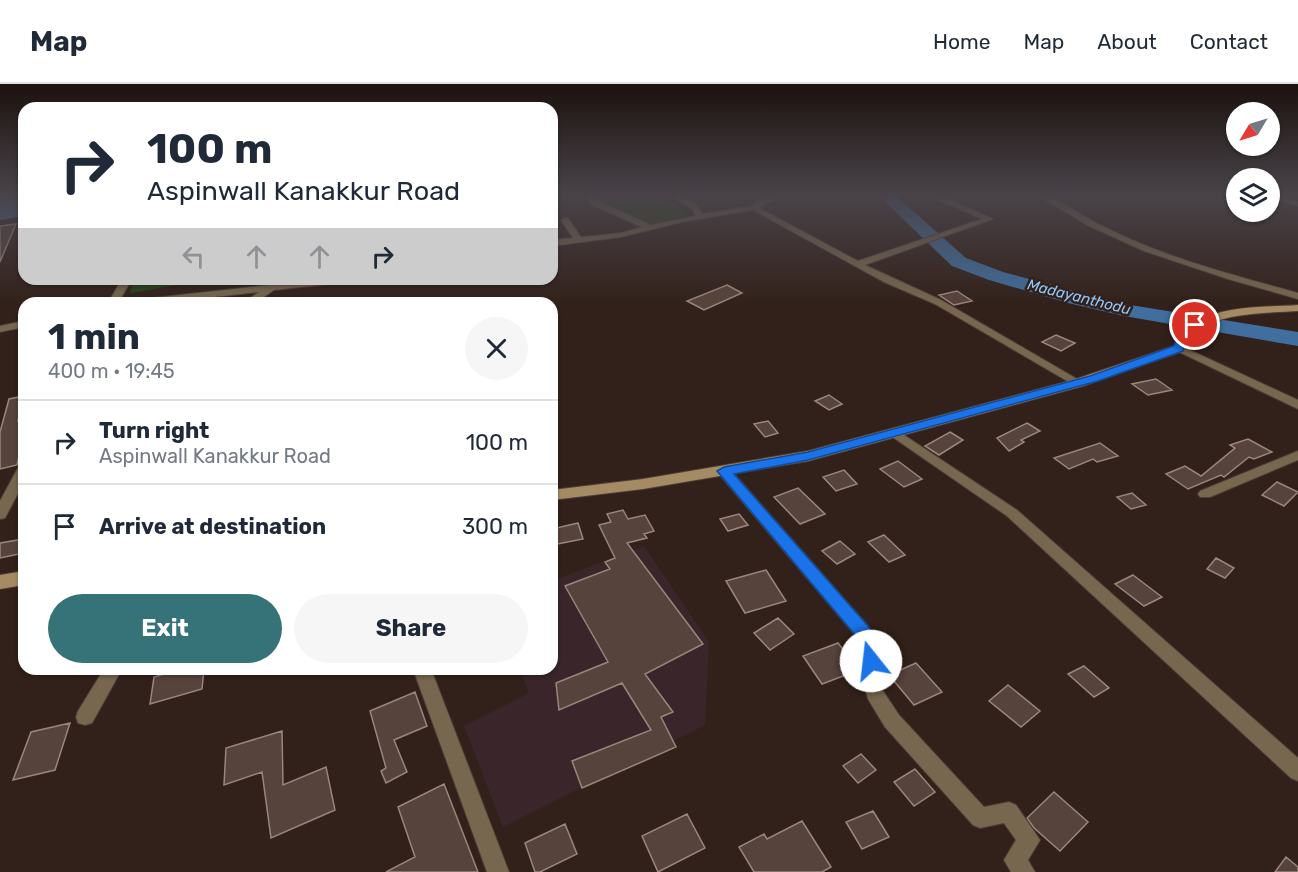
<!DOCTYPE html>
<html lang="en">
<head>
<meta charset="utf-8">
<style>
	:root { --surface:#fff; --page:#f6f6f7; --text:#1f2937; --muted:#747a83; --line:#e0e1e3; --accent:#367379 }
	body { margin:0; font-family:Rubik,sans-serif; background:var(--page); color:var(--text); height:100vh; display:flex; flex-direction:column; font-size:22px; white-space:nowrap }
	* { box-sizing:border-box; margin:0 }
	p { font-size:20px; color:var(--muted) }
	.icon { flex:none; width:33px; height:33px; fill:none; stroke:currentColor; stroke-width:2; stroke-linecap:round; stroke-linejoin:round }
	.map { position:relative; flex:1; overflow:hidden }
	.drawer { position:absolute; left:18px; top:213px; width:540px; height:378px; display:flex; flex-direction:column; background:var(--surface); border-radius:18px; box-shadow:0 2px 4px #0004 }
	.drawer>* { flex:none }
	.top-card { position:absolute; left:18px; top:18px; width:540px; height:183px; border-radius:18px; box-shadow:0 2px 4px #0004; background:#fff; color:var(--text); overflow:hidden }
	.needle { width:39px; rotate:232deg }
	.tools { position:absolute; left:1226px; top:18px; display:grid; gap:12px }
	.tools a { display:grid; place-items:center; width:54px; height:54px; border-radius:50%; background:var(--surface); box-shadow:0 2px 4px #0004; font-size:30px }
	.pin { position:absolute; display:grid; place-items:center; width:51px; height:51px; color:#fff; margin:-26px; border:3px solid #fff; border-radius:50%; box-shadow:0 2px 6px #0007 }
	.me { position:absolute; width:66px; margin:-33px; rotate:344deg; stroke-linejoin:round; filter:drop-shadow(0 0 4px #0008) }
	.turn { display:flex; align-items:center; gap:21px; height:126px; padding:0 30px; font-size:27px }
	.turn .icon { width:78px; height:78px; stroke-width:2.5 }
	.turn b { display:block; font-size:42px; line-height:51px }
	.lanes { display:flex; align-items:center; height:57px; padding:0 30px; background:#0003; justify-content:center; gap:30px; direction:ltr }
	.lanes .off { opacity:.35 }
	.round { display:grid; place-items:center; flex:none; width:63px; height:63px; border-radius:32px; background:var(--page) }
	.overview { display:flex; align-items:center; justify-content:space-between; height:102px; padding:0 30px }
	h1 { font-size:36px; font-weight:700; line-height:45px }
	.button { display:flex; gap:12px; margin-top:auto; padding:12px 30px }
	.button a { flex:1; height:69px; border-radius:36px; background:var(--accent); color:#fff; font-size:24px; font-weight:700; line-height:69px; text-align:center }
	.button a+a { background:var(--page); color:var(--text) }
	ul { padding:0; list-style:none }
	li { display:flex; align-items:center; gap:18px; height:84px; padding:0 30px; border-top:2px solid var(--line) }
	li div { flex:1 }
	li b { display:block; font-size:22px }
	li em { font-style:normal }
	header { display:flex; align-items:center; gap:36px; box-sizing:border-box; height:84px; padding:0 30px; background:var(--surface); border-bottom:2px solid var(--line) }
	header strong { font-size:28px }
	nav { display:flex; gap:33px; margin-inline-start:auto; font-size:21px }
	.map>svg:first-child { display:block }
</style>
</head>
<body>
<header>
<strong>Map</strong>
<nav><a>Home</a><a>Map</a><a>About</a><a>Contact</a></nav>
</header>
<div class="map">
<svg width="1298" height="788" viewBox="0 0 1298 788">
	<rect width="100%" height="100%" fill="#32211a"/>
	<path fill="#3a262a" d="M644 462 709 558 705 641 503 743 464 642 529 609 520 585H552V497Z"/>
	<path fill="#284317" d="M589 111H662L691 130 638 145Z
		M134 195H195V198L130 209Z"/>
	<path fill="#406e9e" d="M0 111H24V132L0 136Z"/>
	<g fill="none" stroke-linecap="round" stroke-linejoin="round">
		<path fill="#406e9e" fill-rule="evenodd" d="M878 111H895L966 174 1003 188 1124 220 1298 248V262L1124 232 1068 219 989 196 952 182Z"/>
	</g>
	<path fill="#56433b" stroke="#9b857d" stroke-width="1.5" d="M16 140 0 178V142Z
		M727 201 742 209 704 226 687 217Z
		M957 207 972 217 954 221 939 211Z
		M1056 251 1075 259 1061 267 1042 258Z
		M1156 295 1172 306 1148 311 1132 300Z
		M829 311 842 320 829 326 815 317Z
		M24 312 18 337 24 335V357L22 358 17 381 0 385V348L9 315Z
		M768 337 778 349 765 353 754 340Z
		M1027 339 1040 347 1021 356 1024 358 1009 367 997 354Z
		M950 348 963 356 939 371 925 362Z
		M1248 355 1272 368 1254 375 1249 373 1224 393 1221 391 1188 405 1166 390 1185 382 1201 392 1235 364 1230 361Z
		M1100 359 1118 372 1097 378 1093 375 1069 385 1054 374Z
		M898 377 922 395 904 403 880 385Z
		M844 386 857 400 836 407 823 393Z
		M1277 398 1298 408 1284 422 1262 411Z
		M798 404 825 430 800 440 774 413Z
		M1132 409 1146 421 1131 425 1117 413Z
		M623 426 628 435 645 431 654 447 644 450 647 454 627 459 703 560 645 590 673 628 661 633 676 663 582 704 572 677 651 646 622 599 559 626 556 599 608 578 565 502 610 485 605 478 615 474 599 441 611 438 607 430Z
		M739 430 748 441 728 447 720 435Z
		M578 439 583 455 552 461V445Z
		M884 451 905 471 889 478 868 458Z
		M24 455V469L0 474V459Z
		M840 457 855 470 837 480 822 467Z
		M1216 474 1234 484 1225 494 1207 485Z
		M766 486 786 517 745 529 726 497Z
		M1133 491 1162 513 1144 522 1115 500Z
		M778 534 794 550 770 566 754 549Z
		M838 559 859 586 822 600 803 572Z
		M916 579 942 608 914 621 889 591Z
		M1084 582 1109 604 1094 613 1068 590Z
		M182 585H204L202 605 150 620 154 593Z
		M1008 601 1040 627 1021 643 989 617Z
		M415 608 427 642 394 656 407 688 386 699 381 687 386 684 370 627Z
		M70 639 55 686 13 696 31 648Z
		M282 647 283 701 326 683 335 726 271 754 262 688 224 701 226 664Z
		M861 670 876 686 858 699 843 682Z
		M915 685 935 708 914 722 894 698Z
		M444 700 478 788H386L415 773 398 723Z
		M1054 708 1088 738 1060 767 1034 744 1027 734Z
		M873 727 889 753 862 765 846 738Z
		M687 730 705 764 658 788 642 752Z
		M802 737 831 783 822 788H754L739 763 764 750 767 755Z
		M565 740 577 770 540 788H535L525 759Z
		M1286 773 1298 783V788H1275Z"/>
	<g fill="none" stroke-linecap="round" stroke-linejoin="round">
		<g stroke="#4e3e37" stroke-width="2">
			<path id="street" d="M584 111H592L598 117 651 141 695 132 693 126 670 111C682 111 699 118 702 130L752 122 759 115 777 111H791L765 119 759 124 858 177 982 135 928 111H939L993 135 865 181 941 216 1084 299 1082 301H1074L935 220 884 198 753 126 682 138 621 153 552 162V156L573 154 561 136 565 134H568L581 153 621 149 642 143 592 121Z
				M1033 111C1055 111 1072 126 1091 136 1109 146 1130 155 1149 163 1197 182 1248 195 1298 209V215L1228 195 1144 167 1087 141 1052 120Z
				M1269 111H1277L1298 118V122L1269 113Z
				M122 195H132L118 219H108Z
				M323 195H353L348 198 274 206 255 219H243L259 208 161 219H130L135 216Z
				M24 237V243L0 248V242Z
				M1179 261 1298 316V325L1175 266 1174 264Z
				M895 345 1017 426 1298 674V697L1291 694 1007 432 891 352 889 349 891 346Z
				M1298 367V376L1210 413H1200L1198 410 1200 407Z
				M24 381V398L5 434 0 435V417L19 382Z
				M724 383 729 384 868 542 881 565 879 589 883 607 899 631 984 723 1009 718 1016 721 1040 756 1028 776 1035 788H1011L1004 776 1016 756 1004 739 980 744 973 741 885 643 868 615 861 589 863 565 856 552 719 390 717 387Z
				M104 585H122L92 639 85 641 78 639 76 633 78 627Z
				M413 585H431L509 788H487Z"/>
		</g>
		<g stroke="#4e3e37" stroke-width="2">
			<path id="secondary" d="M1298 221V227C1270 229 1207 228 1190 254 1187 258 1186 263 1183 267L1083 302 808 377 643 405 552 416V406L643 395 808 367 1073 296 1174 262C1194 219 1258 224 1298 221Z
				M24 487V501L0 505V491Z"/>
		</g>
		<use href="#street" fill="#76674e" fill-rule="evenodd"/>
		<use href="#secondary" fill="#a48b63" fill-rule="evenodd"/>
	</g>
	<linearGradient id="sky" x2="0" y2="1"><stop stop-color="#1c120e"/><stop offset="0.5" stop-color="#494349"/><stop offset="1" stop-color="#494349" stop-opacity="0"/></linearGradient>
	<rect width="1298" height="221" fill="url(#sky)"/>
	<path fill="#1a73e8" stroke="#114b97" stroke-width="1.5" d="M1195 238 1200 241 1186 256 1183 267 1098 297 808 376 734 390 868 542 881 565 877 582 871 585 865 582 862 577 864 566 856 552 717 387 724 383 808 368 1090 292 1174 262 1177 253Z"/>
	<g text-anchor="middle" stroke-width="5" stroke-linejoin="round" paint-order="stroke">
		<g font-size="15" font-style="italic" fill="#90c4fd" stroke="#32211a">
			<text transform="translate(1079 213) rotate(14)" y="5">Madayanthodu</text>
		</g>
	</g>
</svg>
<div class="tools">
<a><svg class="needle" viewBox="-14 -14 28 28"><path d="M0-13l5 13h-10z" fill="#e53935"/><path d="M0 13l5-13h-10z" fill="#747a83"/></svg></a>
<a><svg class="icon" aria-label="layers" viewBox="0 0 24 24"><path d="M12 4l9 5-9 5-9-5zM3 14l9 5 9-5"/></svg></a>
</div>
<div class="pin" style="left:1195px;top:241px;background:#d93025"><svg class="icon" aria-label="arrive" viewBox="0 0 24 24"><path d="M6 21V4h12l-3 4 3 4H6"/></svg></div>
<svg class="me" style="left:871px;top:577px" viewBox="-20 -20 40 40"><circle r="19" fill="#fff"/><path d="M0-13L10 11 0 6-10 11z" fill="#1a73e8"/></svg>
<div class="top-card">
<div class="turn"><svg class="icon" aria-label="right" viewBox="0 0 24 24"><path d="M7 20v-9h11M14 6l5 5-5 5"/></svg><div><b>100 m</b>Aspinwall Kanakkur Road</div></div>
<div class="lanes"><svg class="icon off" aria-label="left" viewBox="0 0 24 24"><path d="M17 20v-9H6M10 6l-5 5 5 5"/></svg><svg class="icon off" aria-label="ahead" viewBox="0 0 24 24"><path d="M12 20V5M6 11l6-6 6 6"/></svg><svg class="icon off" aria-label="ahead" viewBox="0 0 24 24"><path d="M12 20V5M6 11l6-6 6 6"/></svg><svg class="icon" aria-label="right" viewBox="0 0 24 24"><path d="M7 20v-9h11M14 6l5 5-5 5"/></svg></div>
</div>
<section class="drawer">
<div class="overview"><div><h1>1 min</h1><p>400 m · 19:45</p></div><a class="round"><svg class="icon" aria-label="close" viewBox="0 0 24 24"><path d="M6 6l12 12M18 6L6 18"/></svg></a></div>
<ul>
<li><svg class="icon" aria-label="right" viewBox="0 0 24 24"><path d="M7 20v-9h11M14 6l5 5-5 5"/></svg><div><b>Turn right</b><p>Aspinwall Kanakkur Road</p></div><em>100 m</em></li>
<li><svg class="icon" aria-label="arrive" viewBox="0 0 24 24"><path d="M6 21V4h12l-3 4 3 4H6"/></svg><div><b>Arrive at destination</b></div><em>300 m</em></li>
</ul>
<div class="button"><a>Exit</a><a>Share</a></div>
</section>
</div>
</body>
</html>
